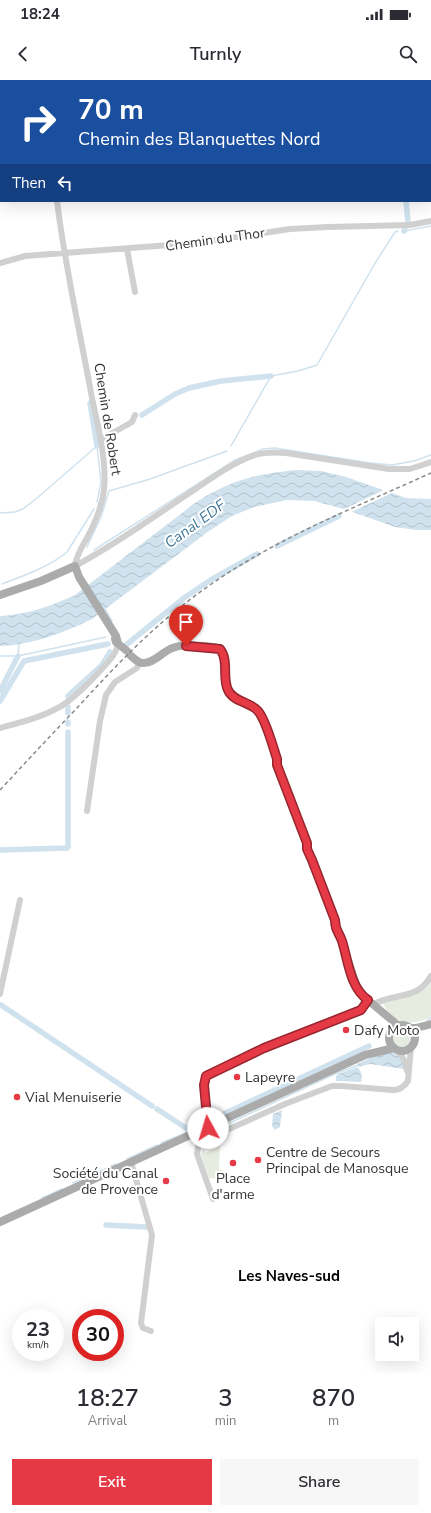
<!DOCTYPE html>
<html lang="en">
<head>
<meta charset="utf-8">
<style>
	:root { --surface:#fff; --page:#f7f7f7; --text:#2b2b33; --muted:#7c7c81; --accent:#e63946 }
	body { margin:0; font-family:"Nunito Sans",sans-serif; background:var(--page); color:var(--text); height:100vh; display:flex; flex-direction:column; font-size:15px; white-space:nowrap }
	* { box-sizing:border-box; margin:0 }
	p { font-size:13px; color:var(--muted) }
	.icon { flex:none; width:22px; height:22px; fill:none; stroke:currentColor; stroke-width:2; stroke-linecap:round; stroke-linejoin:round }
	.map { position:relative; height:1293px; overflow:hidden }
	.sheet { display:flex; flex-direction:column; background:var(--surface); flex:1 }
	.sheet>* { flex:none }
	.guide { position:absolute; left:0px; top:0px; width:431px; height:122px; box-shadow:0 4px 16px #0002; background:#1a4fa0; color:#fff; overflow:hidden }
	.controls { position:absolute; left:375px; top:1237px; display:grid; gap:8px }
	.controls a { display:grid; place-items:center; width:44px; height:44px; border-radius:0px; background:var(--surface); box-shadow:0 4px 16px #0002; font-size:20px }
	.speed { position:absolute; left:12px; top:1229px; display:flex; gap:8px; font-size:20px; font-weight:700; text-align:center }
	.speed>* { display:grid; place-content:center; width:52px; height:52px; border-radius:50%; background:var(--surface); box-shadow:0 4px 16px #0002; line-height:1 }
	.speed small { font-size:10px; font-weight:400 }
	.speed .limit { border:6px solid #d22; background:#fff; color:#111 }
	.pin { position:absolute; display:grid; place-items:center; width:34px; height:34px; color:#fff; margin:-41px -17px; border-radius:50% 50% 50% 0; rotate:-45deg; box-shadow:0 0 4px #0007 }
	.pin .icon { rotate:45deg }
	.me { position:absolute; width:44px; margin:-22px; rotate:354deg; stroke-linejoin:round; filter:drop-shadow(0 0 3px #0008) }
	.turn { display:flex; align-items:center; gap:14px; height:84px; padding:0 12px; font-size:18px }
	.turn .icon { width:52px; height:52px; stroke-width:2.5 }
	.turn b { display:block; font-size:28px; line-height:34px }
	.then { display:flex; align-items:center; height:38px; padding:0 12px; background:#0003; gap:8px; font-size:15px }
	.eta { display:flex; justify-content:space-evenly; align-items:center; height:68px; text-align:center }
	.eta b { font-size:24px; font-weight:600; line-height:28px }
	.cta { display:flex; gap:8px; margin-top:auto; padding:8px 12px }
	.cta a { flex:1; height:46px; border-radius:0px; background:var(--accent); color:#fff; font-size:16px; font-weight:600; line-height:46px; text-align:center }
	.cta a+a { background:var(--page); color:var(--text) }
	.status { display:flex; justify-content:space-between; align-items:center; height:28px; padding:0 20px; background:var(--surface); direction:ltr }
	.status svg { height:11px; fill:currentColor }
	header { display:flex; justify-content:space-between; align-items:center; height:52px; padding:0 12px; background:var(--surface); font-size:18px; font-weight:600 }
	.map>svg:first-child { display:block }
</style>
</head>
<body>
<div class="status"><b>18:24</b><svg viewBox="0 0 49 12"><path d="M0 12V9h3v3zM5 12V6h3v6zM10 12V3h3v9zM15 12V0h3v12zM26 1h20v11H26zM47 4h2v5h-2z"/></svg></div>
<header><svg class="icon" aria-label="back" viewBox="0 0 24 24"><path d="M15 5l-7 7 7 7"/></svg>Turnly<svg class="icon" aria-label="search" viewBox="0 0 24 24"><circle cx="10" cy="10" r="6"/><path d="M15 15l6 6"/></svg></header>
<div class="map">
<svg width="431" height="1293" viewBox="0 0 431 1293">
	<defs>
		<pattern id="water-waves" width="16" height="10" patternUnits="userSpaceOnUse"><rect width="16" height="10" fill="#cfe2ee"/><path d="M0 5q4-4 8 0t8 0" fill="none" stroke="#b2c2cd"/></pattern>
	</defs>
	<rect width="100%" height="100%" fill="#fff"/>
	<path fill="#e6ecdf" d="M431 901V937C408 947 399 944 384 926L383 924 384 922C403 917 419 918 431 901Z
		M393 958a9 9 0 1 1 18 0a9 9 0 1 1-18 0Z
		M220 1066 219 1090 226 1091V1100L209 1098 201 1075 203 1068 205 1073Z"/>
	<path fill="url(#water-waves)" d="M297 390 321 391 346 397 406 418 431 419V450H416L395 447 344 429 314 421 287 420 254 427 232 436 209 451 92 539C63 553 32 565 0 566V536C27 535 51 526 75 515L195 423C231 400 255 394 297 390Z
		M391 972C400 975 402 981 404 989L370 984 358 987 357 984 377 975Z
		M357 987C361 989 363 998 361 1002L336 1001V996L338 994Z
		M282 1030 280 1047 275 1050 272 1046 273 1034Z"/>
	<path fill="#fff" d="M386 409 394 412 349 433 342 430Z"/>
	<g fill="none" stroke-linecap="round" stroke-linejoin="round">
		<path stroke="#cfe2ee" stroke-width="1.5" d="M52 1V0
			M0 66H1
			M404 151 431 146
			M97 366 101 402 97 422
			M231 366 271 296 298 291 317 285 374 185 395 152 398 151
			M0 433 15 432 23 429 37 418 97 366
			M87 467 101 437 109 411 150 399 227 371
			M94 470 235 380 263 369 275 368 370 383 392 385 414 381 431 375
			M2 504C23 496 49 487 67 472L94 429
			M105 529 112 541
			M0 576H18L106 557
			M18 576 19 564
			M427 940 431 938
			M208 1053 337 993 358 985
			M161 1063 193 1050
			M127 1079 157 1065
			M73 1103 116 1084
			M42 1118 62 1109"/>
		<path stroke="#cfe2ee" stroke-width="5.5" d="M397 0V1
			M406 121 408 142
			M404 151 405 150
			M90 323 97 366
			M142 335 175 314 189 308 221 301 271 296
			M277 466 339 436
			M126 565 184 518 209 501 257 474
			M0 611 18 576
			M68 616 102 585 110 572
			M0 621 24 581 108 564
			M68 627V633
			M68 642V644
			M0 770 67 768 68 767V652
			M1 925 152 1026
			M157 1029 186 1048 198 1045
			M213 1039 369 966
			M106 1145 147 1147"/>
		<path stroke="#d0d0d0" stroke-width="6" d="M55 1V0
			M57 121C65 187 80 252 92 318 98 346 107 381 104 410 102 428 95 443 87 458 82 467 76 476 75 486
			M127 169 135 212
			M0 183 25 176 196 163 290 149 328 147 410 145 431 141
			M100 360 132 342 135 335
			M75 486C115 465 153 437 191 412 212 398 232 383 255 375 265 372 275 372 286 373L389 389H410L431 382
			M0 648C22 642 47 636 66 623 78 614 90 602 100 591 107 583 117 574 118 563
			M87 731 100 641 106 615 115 602 137 588 139 583
			M0 914 20 820
			M374 924C397 912 416 921 431 896
			M398 971 404 980 407 991
			M208 1048 204 1005 206 996 264 968 361 930 368 920
			M131 1082 152 1155 141 1243 143 1248 151 1251
			M213 1119 197 1074 198 1067 202 1061 285 1024 332 1006H342L393 1010C400 1010 404 1007 408 1001L411 967"/>
		<path stroke="#ababab" stroke-width="8" d="M0 515 41 501 75 486 79 497 116 556 118 563
			M115 559 116 562 127 571
			M130 575C134 578 137 583 143 583 152 584 162 573 170 569 181 564 193 565 205 566 211 567 218 566 222 572 227 584 223 601 229 612 235 622 250 622 258 630 266 638 273 668 277 679V685L307 763V769L312 780 335 840V848L342 862 344 869 357 907 363 916 399 946
			M389 958a13 13 0 1 1 26 0a13 13 0 1 1-26 0Z
			M409 948H416L431 944
			M0 1142 365 975 394 968"/>
		<path stroke="#888" stroke-width="1.5" stroke-dasharray="4 3" stroke-linecap="butt" d="M0 710C26 682 51 655 77 628 118 583 159 540 210 505 277 458 356 427 431 393"/>
	</g>
	<g fill="none" stroke-linecap="round" stroke-linejoin="round">
		<g stroke="#96252e" stroke-width="10">
			<path id="route" d="M186 566 220 569C229 580 222 598 228 610 233 622 251 622 258 631 266 640 273 667 277 679V685L307 763V769L312 780 335 840C335 851 339 852 342 861 348 880 350 908 368 920L361 930 264 968 206 996 204 1005 208 1048"/>
		</g>
		<use href="#route" stroke="#e63946" stroke-width="7"/>
	</g>
	<g fill="#e63946" stroke="#fff" stroke-width="1.5">
		<circle cx="346" cy="950" r="4"/>
		<circle cx="237" cy="997" r="4"/>
		<circle cx="17" cy="1017" r="4"/>
		<circle cx="258" cy="1080" r="4"/>
		<circle cx="233" cy="1083" r="4"/>
		<circle cx="166" cy="1101" r="4"/>
	</g>
	<g text-anchor="middle" stroke-width="4" stroke-linejoin="round" paint-order="stroke">
		<g font-size="14" fill="#333" stroke="#fff">
			<text transform="translate(215 159) rotate(-8)" y="5">Chemin du Thor</text>
			<text transform="translate(108 339) rotate(81)" y="5">Chemin de Robert</text>
		</g>
		<g font-size="14" fill="#333" stroke="#fff" text-anchor="start">
			<text x="354" y="955">Dafy Moto</text>
			<text x="245" y="1002">Lapeyre</text>
			<text x="25" y="1022">Vial Menuiserie</text>
			<text x="266" y="1077">Centre de Secours<tspan x="266" dy="16">Principal de Manosque</tspan></text>
			<text x="158" y="1098" text-anchor="end">Société du Canal<tspan x="158" dy="16">de Provence</tspan></text>
			<text x="233" y="1103" text-anchor="middle">Place<tspan x="233" dy="16">d'arme</tspan></text>
		</g>
		<g font-size="15" font-style="italic" fill="#3f7597" stroke="#fff">
			<text transform="translate(195 444) rotate(-36)" y="5">Canal EDF</text>
		</g>
		<g font-size="15" font-weight="bold" fill="#000" stroke="#fff">
			<text x="289" y="1201">Les Naves-sud</text>
		</g>
	</g>
</svg>
<div class="controls">
<a><svg class="icon" aria-label="sound" viewBox="0 0 24 24"><path d="M4 9h4l5-4v14l-5-4H4zM17 9q2 3 0 6"/></svg></a>
</div>
<div class="speed"><div>23<small>km/h</small></div><div class="limit">30</div></div>
<div class="pin" style="left:186px;top:566px;background:#d93025"><svg class="icon" aria-label="arrive" viewBox="0 0 24 24"><path d="M6 21V4h12l-3 4 3 4H6"/></svg></div>
<svg class="me" style="left:208px;top:1048px" viewBox="-20 -20 40 40"><circle r="19" fill="#fff"/><path d="M0-13L10 11 0 6-10 11z" fill="#e63946"/></svg>
<div class="guide">
<div class="turn"><svg class="icon" aria-label="right" viewBox="0 0 24 24"><path d="M7 20v-9h11M14 6l5 5-5 5"/></svg><div><b>70 m</b>Chemin des Blanquettes Nord</div></div>
<div class="then">Then<svg class="icon" aria-label="left" viewBox="0 0 24 24"><path d="M17 20v-9H6M10 6l-5 5 5 5"/></svg></div>
</div>
</div>
<section class="sheet">
<div class="eta">
<div><b>18:27</b><p>Arrival</p></div>
<div><b>3</b><p>min</p></div>
<div><b>870</b><p>m</p></div>
</div>
<div class="cta"><a>Exit</a><a>Share</a></div>
</section>
</body>
</html>
